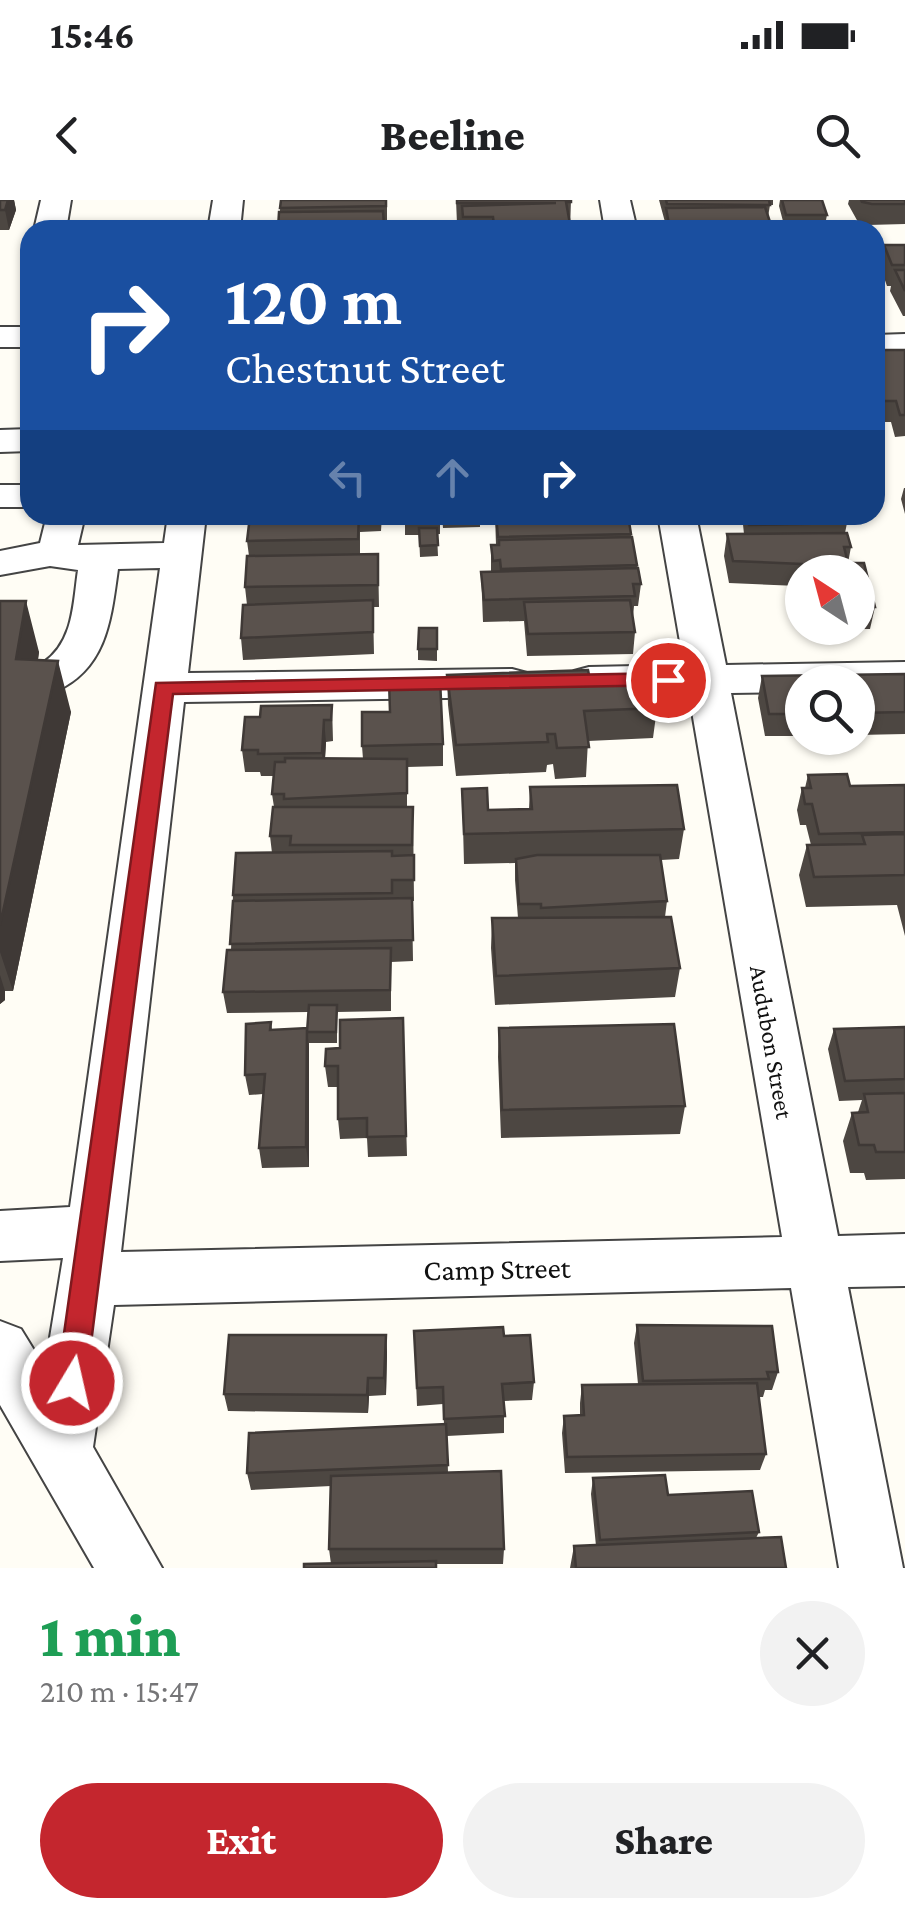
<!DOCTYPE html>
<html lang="en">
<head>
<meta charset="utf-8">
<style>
	:root { --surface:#fff; --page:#f2f2f2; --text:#202124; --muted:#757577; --accent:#c4262e }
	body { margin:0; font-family:"Crimson Pro",serif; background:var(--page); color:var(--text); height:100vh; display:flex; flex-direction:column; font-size:38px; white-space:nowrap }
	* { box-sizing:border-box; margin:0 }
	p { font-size:32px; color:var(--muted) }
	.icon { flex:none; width:55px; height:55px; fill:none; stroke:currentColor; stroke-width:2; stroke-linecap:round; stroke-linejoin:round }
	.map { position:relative; height:1368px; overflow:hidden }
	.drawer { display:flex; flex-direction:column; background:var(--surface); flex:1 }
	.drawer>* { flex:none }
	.banner { position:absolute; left:20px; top:20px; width:865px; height:305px; border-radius:30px; box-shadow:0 2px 8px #0004; background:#1a4fa0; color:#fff; overflow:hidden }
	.needle { width:65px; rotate:324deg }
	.fabs { position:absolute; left:785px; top:355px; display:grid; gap:20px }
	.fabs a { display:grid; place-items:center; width:90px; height:90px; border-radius:50%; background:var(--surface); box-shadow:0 2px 8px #0004; font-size:50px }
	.pin { position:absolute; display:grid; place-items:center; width:85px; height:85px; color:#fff; margin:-42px; border:5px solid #fff; border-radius:50%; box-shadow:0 2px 10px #0007 }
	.me { position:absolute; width:110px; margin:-55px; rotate:9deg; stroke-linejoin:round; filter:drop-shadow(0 0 8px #0008) }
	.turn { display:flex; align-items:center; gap:35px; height:210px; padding:0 40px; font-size:45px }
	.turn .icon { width:130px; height:130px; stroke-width:2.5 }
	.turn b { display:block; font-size:70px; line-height:85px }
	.lanes { display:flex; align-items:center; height:95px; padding:0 40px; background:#0003; justify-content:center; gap:50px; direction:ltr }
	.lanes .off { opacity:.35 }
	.round { display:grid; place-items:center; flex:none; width:105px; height:105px; border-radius:52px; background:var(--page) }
	.head { display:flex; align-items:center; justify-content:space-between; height:170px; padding:0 40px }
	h1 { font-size:60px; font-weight:800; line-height:75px; color:#1e9e55 }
	.primary-button { display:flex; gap:20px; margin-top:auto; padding:20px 40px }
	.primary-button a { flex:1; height:115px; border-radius:60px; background:var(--accent); color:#fff; font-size:40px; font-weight:800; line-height:115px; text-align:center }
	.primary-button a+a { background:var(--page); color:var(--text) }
	.status { display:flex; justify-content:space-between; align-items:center; height:70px; padding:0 50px; background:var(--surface); direction:ltr }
	.status svg { height:28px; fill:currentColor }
	header { display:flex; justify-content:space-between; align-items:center; height:130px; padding:0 40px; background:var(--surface); font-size:45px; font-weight:800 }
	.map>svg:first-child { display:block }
</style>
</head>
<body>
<div class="status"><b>15:46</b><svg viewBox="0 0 49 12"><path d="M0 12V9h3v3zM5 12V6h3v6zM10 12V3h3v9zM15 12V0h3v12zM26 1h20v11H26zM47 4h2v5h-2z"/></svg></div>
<header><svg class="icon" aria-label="back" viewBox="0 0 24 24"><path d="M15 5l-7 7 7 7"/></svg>Beeline<svg class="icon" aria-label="search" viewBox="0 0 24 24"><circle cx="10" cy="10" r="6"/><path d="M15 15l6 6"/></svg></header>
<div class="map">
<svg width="905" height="1368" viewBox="0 0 905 1368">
	<rect width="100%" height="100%" fill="#fffdf5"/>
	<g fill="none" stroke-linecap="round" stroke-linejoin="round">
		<g stroke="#444" stroke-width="4">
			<path id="minor" d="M41 0H71L66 30H34Z
				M213 0H243L240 30H208Z
				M600 0H630L637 30H605Z
				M0 127H30V147H0Z
				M905 134V154L875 155V135Z
				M30 229V251L0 252V230Z
				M0 285H30V307H0Z
				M47 315H85L78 345 164 343 168 315H206L188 473 512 469 527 473 533 483 527 493 512 497 184 502 121 1052 782 1037 689 494 589 495 574 491 568 481 574 471 589 467 684 465 658 315H696L726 465 905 462V490L858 491V482H802V492L731 493 838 1036 905 1034V1086L848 1087 903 1368H839L791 1088 114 1105 93 1247 162 1368H94L0 1205V1121L21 1129 45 1168 63 1058 0 1061V1011L70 1007 160 368 118 369C111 419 107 468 56 491 42 498 33 499 18 495L12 485C20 472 31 471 43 463 74 442 73 403 78 370L50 366 0 375V351L40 343Z"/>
		</g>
		<use href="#minor" fill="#fff" fill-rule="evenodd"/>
	</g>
	<path fill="#4d4742" d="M0 0H14L16 10 9 30H0Z
		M281 0H387V27H384V30H278Z
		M456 0H571L570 30H462V24H457Z
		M659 0H773V5H770L768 17 769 26 789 30H664L665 22Z
		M780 0H822L827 15 825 25H784L779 6Z
		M849 0H905V24L868 25 858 22 848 4Z
		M884 45H905V116H903L890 91 891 86H887L880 66Z
		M877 150H905V236L895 237 891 222H877L875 230V157Z
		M875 276 880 288 875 310Z
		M904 288H905V314L901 299Z
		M251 315H382L381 331 360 332V354H378L379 407H373L374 454 243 460 241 438 247 405 245 387 249 356 247 341Z
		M405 315H440V334H437L438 356 420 357 419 335H405Z
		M442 315H480V327L443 328Z
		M495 315 631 334 641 384 638 406H634L633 417 635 432 633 454 527 456 524 421 483 422 481 372H491V345H496Z
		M742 315H845L847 323 845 333H847L851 347 848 363H864L875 407 870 429H807V428H858V372H802V408L798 386 729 383 724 356 727 334H744Z
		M0 401 39 452 38 460 71 512 13 791H5V800L0 804Z
		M437 428V461L418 460V449Z
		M905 474V534L858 535V482H802V536H765L758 498 762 476Z
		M447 475 590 480 657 508 653 538 588 541 586 577 555 579 553 564 547 565 546 572 456 576 448 505Z
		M332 505 333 541 326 542 325 558 363 559 362 546 443 544V566L407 567V607H413L414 701H412L413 761 391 762V811L337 812V843H309V967L262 968 259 948 263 894 249 895 245 875 271 822 272 830 307 828 308 812 227 813 223 792 231 750 233 695 272 653 270 636 274 607 272 594 274 576H261L260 572H245L242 550 260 517Z
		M808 575 850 586 905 585V736L897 705 806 707 799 675 807 645H811L806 625H800L797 610 802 588H805Z
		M530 587 684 629 679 659 661 660 667 701 665 717 680 768 675 797 495 805 491 748 492 718H518L515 680V663L464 664 462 589 488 610 529 609Z
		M403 818 407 956 368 957 367 938 340 939 338 919V887H328L325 866Z
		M905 827V979L866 980 864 973H850L843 941 852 913 858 912 862 900 839 901 828 849 834 829Z
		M499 828 685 906 680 934 501 938 498 857Z
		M637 1125 778 1172 772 1190H765L763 1197H759L766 1254 760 1270 565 1273 562 1233 564 1216H580V1203L582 1185 638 1184 634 1143Z
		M414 1131 504 1136 534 1182 532 1200 504 1201V1233L447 1236 448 1273 504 1349 503 1364H331L329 1349 331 1286 251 1290 247 1273 444 1224 443 1204 417 1206Z
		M386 1135 387 1153 386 1195 369 1196 368 1213 228 1211 224 1194Z
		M593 1278 668 1295 759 1332 756 1338 786 1368H570L574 1346H596L591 1294Z"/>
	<path fill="#3f3936" d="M8 0H14L16 10 9 30 5 10Z
		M26 401 39 452 30 510 16 459Z
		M58 461 71 512 13 791 0 752V725Z
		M324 520 326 542 324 575 322 553Z
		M0 775 5 791V800L0 804Z
		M307 828 309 849V967L306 947Z
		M386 1135 387 1153 386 1195 384 1178Z
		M368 1178 369 1196 368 1213 367 1195Z"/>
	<path fill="#5a524d" stroke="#3f3936" stroke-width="2.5" d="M0 0H8L5 10H0Z
		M281 0H386V6L280 8Z
		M457 0H571V2H566L570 24 504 27 494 26 493 17H463L462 6 556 3H457Z
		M666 0H769L770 5 667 4Z
		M782 0H822L827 15H786Z
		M861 0H905V4H872L862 2Z
		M765 7 770 22 735 26H787L789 30H670L666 8Z
		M383 11 384 25 278 29 279 12Z
		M884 45H905V65H892Z
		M895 70H905V91Z
		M877 150H905V215H900L896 201H880L875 187V157H880Z
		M875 276H876L880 288H875Z
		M359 315 358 339 247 341 250 316Z
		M405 315H440V323H405Z
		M443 315H480V316L443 317Z
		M496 315H628L631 334 498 337Z
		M748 315H845L847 323 749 325Z
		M419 328H437L438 345 420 346Z
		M847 333 851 347H844L848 363H864L875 407H858V372H804L802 364 733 361 727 334Z
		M632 337 637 365 501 369 500 360 493 361 491 345H499V340Z
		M378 354V385L245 387 247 356Z
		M638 368 641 384H633L635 396 484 400 481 372Z
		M373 400V432L241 438 243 405Z
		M630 400 635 432 528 434 524 402Z
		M0 401H26L16 459 58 461 0 725Z
		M419 428H437V449H418Z
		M588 470 590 480 651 478 657 508 584 511 589 547 557 548 555 534H547L548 542 456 545 447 475Z
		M905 474V512L858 513V482H802V514H769L762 476Z
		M440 479 443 544 362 546V512H390L389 480Z
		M332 505 331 520H324L322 553 258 554V550H242L245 517H260L261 506Z
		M285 558 407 559V593L284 599V594H272L275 562H285Z
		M847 574 850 586 905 585V632L819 634 812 604H805L802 588H811L808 575Z
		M677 585 684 629 464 634 462 589 487 588 488 610 532 609 530 587Z
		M273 607H413L412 645H290L291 636H270Z
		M905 634V675L814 677 807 645 865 644 862 635Z
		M392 651V656L414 655V680H392V693L233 695 236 653Z
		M537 655H660L667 701 541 708V704H519L516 659Z
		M412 698 413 740 230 744 233 701Z
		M671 717 680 768 496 776 492 718Z
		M391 748 390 790 223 792 227 750Z
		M309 805H337L336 832H307Z
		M403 818 406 936 367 937V918L338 919V866H325L326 849 340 848V820Z
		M271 822 270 830 307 828 306 947 259 948 265 874 245 875 246 824Z
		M674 824 685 906 502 910 499 828Z
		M905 827V879L845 881 834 829Z
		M905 893V952H876L874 945H859L852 913 868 912 864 894Z
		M637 1125 772 1126 778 1172H767L769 1179 643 1181Z
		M503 1127 504 1136 530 1135 534 1182 502 1184 505 1216 444 1219 443 1187 417 1188 414 1131Z
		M229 1135H386L384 1178H368L367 1195 224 1194Z
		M757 1183 766 1254 567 1257 564 1216 584 1215 582 1185Z
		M446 1224 448 1265 247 1273 249 1233Z
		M501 1271 504 1349H329L331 1276Z
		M665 1275 668 1295 752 1291 759 1332 600 1340 593 1278Z
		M781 1337 786 1368H576L574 1346Z
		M436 1361V1368H304V1364Z"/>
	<path fill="#c4262e" stroke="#7f191e" stroke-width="2.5" d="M668 473 676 475V485L173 494 86 1183 82 1193 72 1197 62 1193 57 1183 156 483Z"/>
	<g text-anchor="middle" stroke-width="10" stroke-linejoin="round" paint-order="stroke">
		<g font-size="25" fill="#111" stroke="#fff">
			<text transform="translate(772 842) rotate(80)" y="9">Audubon Street</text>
		</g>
		<g font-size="30" fill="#111" stroke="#fff">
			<text transform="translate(497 1069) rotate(-1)" y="10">Camp Street</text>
		</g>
	</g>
</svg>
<div class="fabs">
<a><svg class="needle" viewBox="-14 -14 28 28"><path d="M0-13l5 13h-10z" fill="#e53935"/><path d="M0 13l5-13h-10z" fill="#757577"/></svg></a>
<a><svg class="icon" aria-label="search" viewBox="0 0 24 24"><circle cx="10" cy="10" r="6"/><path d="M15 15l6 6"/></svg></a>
</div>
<div class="pin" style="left:668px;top:480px;background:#d93025"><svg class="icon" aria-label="arrive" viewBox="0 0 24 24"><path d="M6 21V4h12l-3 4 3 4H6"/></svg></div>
<svg class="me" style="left:72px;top:1183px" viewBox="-20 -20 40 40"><circle r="17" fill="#c4262e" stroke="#fff" stroke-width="3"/><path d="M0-11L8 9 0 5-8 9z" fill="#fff"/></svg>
<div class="banner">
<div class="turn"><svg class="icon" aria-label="right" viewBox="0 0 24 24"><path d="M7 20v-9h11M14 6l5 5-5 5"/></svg><div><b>120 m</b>Chestnut Street</div></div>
<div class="lanes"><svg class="icon off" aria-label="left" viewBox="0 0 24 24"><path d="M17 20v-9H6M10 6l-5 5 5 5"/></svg><svg class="icon off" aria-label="ahead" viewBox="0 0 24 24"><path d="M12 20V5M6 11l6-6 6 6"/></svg><svg class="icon" aria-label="right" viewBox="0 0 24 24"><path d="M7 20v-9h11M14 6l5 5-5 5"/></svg></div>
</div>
</div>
<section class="drawer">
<div class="head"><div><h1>1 min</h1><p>210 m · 15:47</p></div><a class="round"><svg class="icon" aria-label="close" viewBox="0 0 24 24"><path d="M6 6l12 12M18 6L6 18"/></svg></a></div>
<div class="primary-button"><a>Exit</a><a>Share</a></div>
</section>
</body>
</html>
